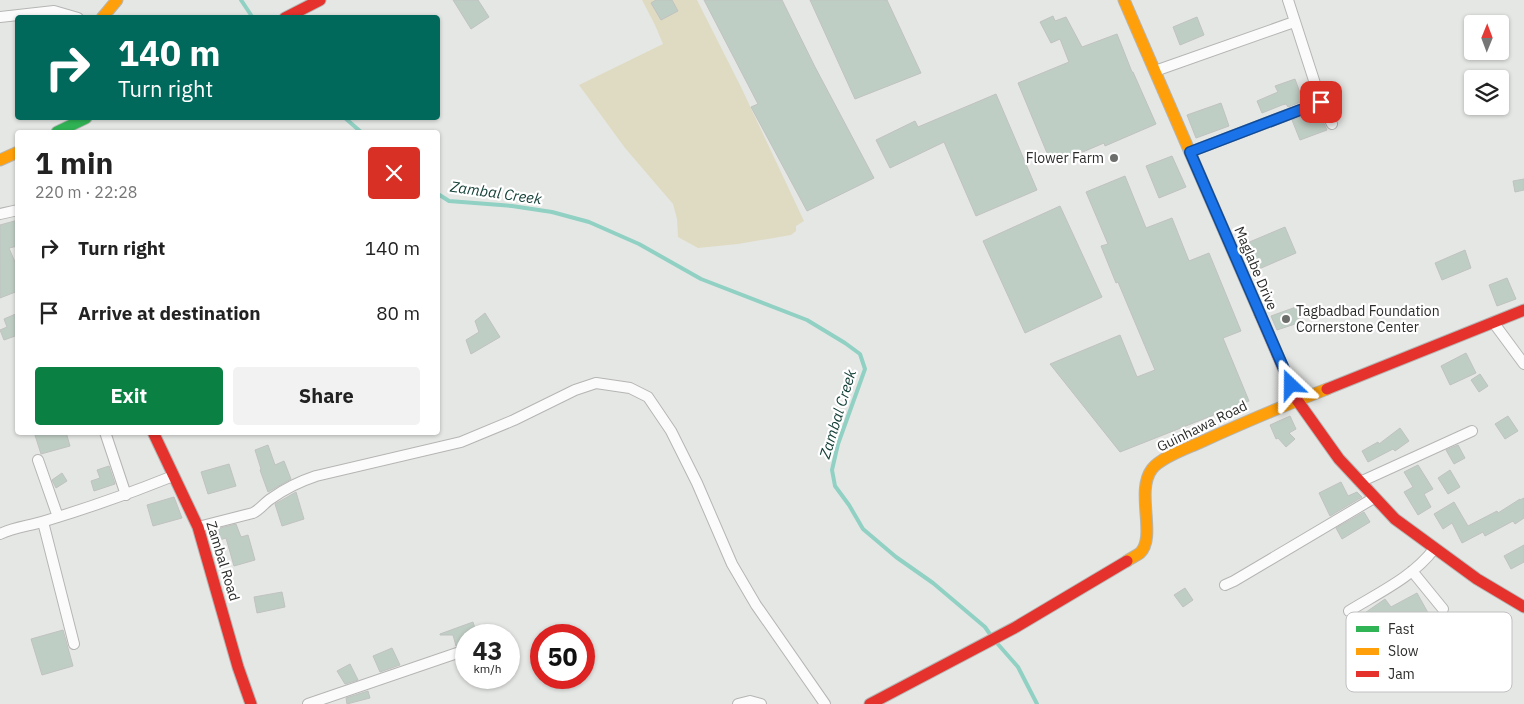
<!DOCTYPE html>
<html lang="en">
<head>
<meta charset="utf-8">
<style>
	:root { --surface:#fff; --page:#f2f2f2; --text:#222; --muted:#767676; --accent:#0b8043 }
	body { margin:0; font-family:"IBM Plex Sans",sans-serif; background:var(--page); color:var(--text); height:100vh; display:flex; flex-direction:column; font-size:19px; white-space:nowrap }
	* { box-sizing:border-box; margin:0 }
	p { font-size:16px; color:var(--muted) }
	.icon { flex:none; width:28px; height:28px; fill:none; stroke:currentColor; stroke-width:2; stroke-linecap:round; stroke-linejoin:round }
	.map { position:relative; flex:1; overflow:hidden }
	.details { position:absolute; left:15px; top:130px; width:425px; height:305px; display:flex; flex-direction:column; background:var(--surface); border-radius:5px; box-shadow:0 1px 4px #0004 }
	.details>* { flex:none }
	.banner { position:absolute; left:15px; top:15px; width:425px; height:105px; border-radius:5px; box-shadow:0 1px 4px #0004; background:#00695c; color:#fff; overflow:hidden }
	.needle { width:32px; rotate:1deg }
	.tools { position:absolute; left:1464px; top:15px; display:grid; gap:10px }
	.tools a { display:grid; place-items:center; width:45px; height:45px; border-radius:5px; background:var(--surface); box-shadow:0 1px 4px #0004; font-size:25px }
	.speed { position:absolute; left:455px; top:624px; display:flex; gap:10px; font-size:25px; font-weight:700; text-align:center }
	.speed>* { display:grid; place-content:center; width:65px; height:65px; border-radius:50%; background:var(--surface); box-shadow:0 1px 4px #0004; line-height:1 }
	.speed small { font-size:12px; font-weight:400 }
	.speed .limit { border:8px solid #d22; background:#fff; color:#111 }
	.pin { position:absolute; display:grid; place-items:center; width:42px; height:42px; color:#fff; margin:-21px; border-radius:10px; box-shadow:0 2px 8px #0006 }
	.me { position:absolute; width:55px; margin:-28px; rotate:337deg; stroke-linejoin:round; filter:drop-shadow(0 0 4px #0008) }
	.turn { display:flex; align-items:center; gap:18px; height:105px; padding:0 20px; font-size:22px }
	.turn .icon { width:65px; height:65px; stroke-width:2.5 }
	.turn b { display:block; font-size:35px; line-height:42px }
	.round { display:grid; place-items:center; flex:none; width:52px; height:52px; border-radius:5px; background:var(--page) }
	.overview { display:flex; align-items:center; justify-content:space-between; height:85px; padding:0 20px }
	h1 { font-size:30px; font-weight:700; line-height:38px }
	.primary-button { display:flex; gap:10px; margin-top:auto; padding:10px 20px }
	.primary-button a { flex:1; height:58px; border-radius:5px; background:var(--accent); color:#fff; font-size:20px; font-weight:700; line-height:58px; text-align:center }
	.primary-button a+a { background:var(--page); color:var(--text) }
	ul { padding:0; list-style:none }
	li { display:flex; align-items:center; gap:15px; height:65px; padding:0 20px }
	li div { flex:1 }
	li b { display:block; font-size:19px }
	li em { font-style:normal }
	.map>svg:first-child { display:block }
</style>
</head>
<body>
<div class="map">
<svg width="1524" height="704" viewBox="0 0 1524 704">
	<rect width="100%" height="100%" fill="#e5e7e4"/>
	<path fill="#dfdbc2" d="M642 0H697L741 87 804 221 796 226V231L791 235 738 244 698 248 678 237 677 219 673 204 625 148 579 85 663 44 655 25Z"/>
	<g fill="none" stroke-linecap="round" stroke-linejoin="round">
		<path stroke="#90d1c4" stroke-width="4" d="M241 0 253 18
			M345 118 361 132
			M438 194 449 201 512 206 552 212 589 222 639 244 701 279 807 320 845 343 860 354 865 369 838 444 832 470 835 486 849 505 863 529 896 557 933 583 985 627 992 637
			M996 642 1018 667 1037 704"/>
	</g>
	<path fill="#bfcec5" stroke="#c0c2c0" d="M453 0H478L489 17 471 29Z
		M656 0H672L678 11 661 20 651 3Z
		M704 0H782L815 67 874 178 807 211 751 107 758 104Z
		M810 0H887L921 73 855 99Z
		M1053 16 1055 21 1066 17 1082 47 1117 34 1132 72H1133L1156 124 1105 146 1104 143 1052 165 1018 83 1069 62 1060 39 1051 43 1040 22Z
		M1197 17 1204 35 1180 45 1173 27Z
		M1295 79 1303 101 1288 107 1286 104 1282 105 1262 113 1257 101 1278 92 1275 86Z
		M996 94 1037 190 976 216 944 142 890 168 876 140 915 121 918 127Z
		M1221 103 1229 126 1196 138 1187 115Z
		M1318 111 1327 130 1300 140 1292 120Z
		M1172 156 1186 187 1159 198 1146 166Z
		M1125 176 1146 228 1172 218 1189 261 1209 253 1241 331 1223 338 1249 401 1120 452 1050 364 1120 335 1137 377 1155 370 1118 282 1116 283 1101 246 1108 244 1086 192Z
		M1524 179V190L1515 192 1513 181Z
		M1060 206 1102 297 1025 333 983 241Z
		M18 220V246L9 248 18 269V291L0 298V225Z
		M1285 227 1296 253 1252 272 1240 246Z
		M1465 250 1471 268 1442 280 1435 263Z
		M1507 278 1516 299 1497 306 1489 285Z
		M1296 307 1301 322 1277 330 1271 316Z
		M18 313V335L4 340 0 330 7 327 4 319Z
		M485 313 500 337 471 354 466 340 479 332 475 321Z
		M1466 353 1476 373 1450 385 1441 366Z
		M1480 374 1488 386 1479 392 1471 380Z
		M1290 416 1296 429 1289 433 1295 439 1286 447 1278 438 1276 439 1270 425Z
		M1508 416 1518 431 1505 439 1495 424Z
		M1400 428 1409 441 1395 451 1393 449 1368 462 1362 451 1378 442 1379 444Z
		M34 432H66L70 446 41 454Z
		M268 445 275 465 284 461 291 479 268 492 260 470 261 469 255 450Z
		M1458 445 1465 458 1454 464 1446 450Z
		M229 464 236 486 208 494 201 472Z
		M1418 465 1433 489 1424 494 1431 507 1418 515 1404 492 1413 487 1404 472Z
		M109 466 115 484 94 491 91 481 100 478 97 470Z
		M1450 470 1460 487 1448 494 1438 478Z
		M62 473 67 481 56 488 52 480Z
		M1341 482 1348 496 1357 492 1362 497 1330 516 1319 493Z
		M296 492 304 519 282 526 275 504Z
		M174 497 182 518 153 526 147 505Z
		M1524 498V518L1515 524 1513 521 1485 536 1483 532 1462 543 1452 523 1443 529 1434 514 1454 502 1468 526 1497 511 1498 513 1520 499V500Z
		M1364 512 1370 522 1342 539 1336 528Z
		M236 524 241 537 248 535 255 560 234 566 226 538 216 541 213 530Z
		M1524 545V562L1511 569 1504 556Z
		M1185 588 1193 600 1183 607 1174 595Z
		M282 592 285 607 257 613 254 597Z
		M1417 593 1432 620 1413 630 1406 616 1374 638 1359 617 1385 599 1391 607Z
		M473 622 477 635H466V645L456 646 453 635H440V634Z
		M63 630 73 666 42 675 31 639Z
		M392 648 400 665 380 672 373 656Z
		M350 664 358 680 345 684 337 671Z
		M368 691 370 698 347 704 346 698Z"/>
	<g fill="none" stroke-linecap="round" stroke-linejoin="round">
		<g stroke="#b5b6b4" stroke-width="12">
			<path id="street" d="M1288 0 1321 102 1332 124
				M0 17 54 11 78 18
				M1155 71 1294 22
				M1190 152 1321 102
				M0 214 18 210
				M1493 322 1524 364
				M105 432 126 495
				M38 460 58 517
				M1360 482 1472 431
				M43 522 74 644
				M198 527 253 513C261 509 265 502 272 498 286 488 301 481 316 476L461 442 514 420 575 390 596 383 630 388 648 397 671 431 697 483 732 564 756 605 825 704
				M0 534C14 527 30 526 45 521 88 508 131 493 173 476
				M1412 571 1443 609
				M1225 585 1234 581 1374 498
				M1349 611C1378 593 1413 577 1434 549
				M308 704 463 651
				M738 704 750 701 761 704"/>
		</g>
		<g stroke="#b5b6b4" stroke-width="13">
			<path id="fast" d="M57 132 86 118"/>
		</g>
		<g stroke="#b5b6b4" stroke-width="13">
			<path id="slow" d="M1124 0 1260 314
				M102 18 117 0
				M0 160 18 152
				M1127 561C1131 558 1136 556 1140 553 1157 537 1135 491 1152 469 1161 457 1188 448 1201 442 1243 423 1285 405 1327 389"/>
		</g>
		<g stroke="#b5b6b4" stroke-width="13">
			<path id="jam" d="M285 18 320 0
				M1260 314 1297 400 1339 459 1395 519 1477 579 1524 607
				M1327 389 1524 310
				M153 432 198 527 238 667 251 704
				M870 704 1016 627 1127 561"/>
		</g>
		<use href="#street" stroke="#fbfbfb" stroke-width="10"/>
		<use href="#fast" stroke="#30b455" stroke-width="11"/>
		<use href="#slow" stroke="#ff9f0a" stroke-width="11"/>
		<use href="#jam" stroke="#e5322d" stroke-width="11"/>
	</g>
	<g fill="none" stroke-linecap="round" stroke-linejoin="round">
		<g stroke="#114b97" stroke-width="12">
			<path id="route" d="M1291 385 1190 152 1321 102"/>
		</g>
		<use href="#route" stroke="#1a73e8" stroke-width="9"/>
	</g>
	<g fill="#6c6e6b" stroke="#fff" stroke-width="2">
		<circle cx="1114" cy="158" r="5"/>
		<circle cx="1286" cy="319" r="5"/>
	</g>
	<g text-anchor="middle" stroke-width="4.5" stroke-linejoin="round" paint-order="stroke">
		<g font-size="14" fill="#2b2d2a" stroke="#fff" text-anchor="end">
			<text x="1104" y="163">Flower Farm</text>
			<text x="1296" y="316" text-anchor="start">Tagbadbad Foundation<tspan x="1296" dy="16">Cornerstone Center</tspan></text>
		</g>
		<g font-size="14" fill="#2b2d2a" stroke="#fff">
			<text transform="translate(1256 268) rotate(67)" y="5">Maglabe Drive</text>
			<text transform="translate(1202 426) rotate(-26)" y="5">Guinhawa Road</text>
			<text transform="translate(223 561) rotate(73)" y="5">Zambal Road</text>
		</g>
		<g font-size="15" font-style="italic" fill="#154038" stroke="#fff">
			<text transform="translate(496 193) rotate(8)" y="5">Zambal Creek</text>
			<text transform="translate(838 414) rotate(-73)" y="5">Zambal Creek</text>
		</g>
	</g>
	<rect x="1346" y="612" width="166" height="80" rx="8" fill="#fff" stroke="#bfc0bf" stroke-width="1"/>
	<rect x="1356" y="626" width="23" height="6" fill="#30b455"/>
	<rect x="1356" y="648" width="23" height="7" fill="#ff9f0a"/>
	<rect x="1356" y="671" width="23" height="6" fill="#e5322d"/>
	<g font-size="14" fill="#2b2d2a">
		<text x="1388" y="634">Fast</text>
		<text x="1388" y="656">Slow</text>
		<text x="1388" y="679">Jam</text>
	</g>
</svg>
<div class="tools">
<a><svg class="needle" viewBox="-14 -14 28 28"><path d="M0-13l5 13h-10z" fill="#e53935"/><path d="M0 13l5-13h-10z" fill="#767676"/></svg></a>
<a><svg class="icon" aria-label="layers" viewBox="0 0 24 24"><path d="M12 4l9 5-9 5-9-5zM3 14l9 5 9-5"/></svg></a>
</div>
<div class="speed"><div>43<small>km/h</small></div><div class="limit">50</div></div>
<div class="pin" style="left:1321px;top:102px;background:#d93025"><svg class="icon" aria-label="arrive" viewBox="0 0 24 24"><path d="M6 21V4h12l-3 4 3 4H6"/></svg></div>
<svg class="me" style="left:1291px;top:385px" viewBox="-20 -20 40 40"><path d="M0-17L14 15 0 8-14 15z" fill="#1a73e8" stroke="#fff" stroke-width="4"/></svg>
<div class="banner">
<div class="turn"><svg class="icon" aria-label="right" viewBox="0 0 24 24"><path d="M7 20v-9h11M14 6l5 5-5 5"/></svg><div><b>140 m</b>Turn right</div></div>
</div>
<section class="details">
<div class="overview"><div><h1>1 min</h1><p>220 m · 22:28</p></div><a class="round" style="background:#d93025;color:#fff"><svg class="icon" aria-label="close" viewBox="0 0 24 24"><path d="M6 6l12 12M18 6L6 18"/></svg></a></div>
<ul>
<li><svg class="icon" aria-label="right" viewBox="0 0 24 24"><path d="M7 20v-9h11M14 6l5 5-5 5"/></svg><div><b>Turn right</b></div><em>140 m</em></li>
<li><svg class="icon" aria-label="arrive" viewBox="0 0 24 24"><path d="M6 21V4h12l-3 4 3 4H6"/></svg><div><b>Arrive at destination</b></div><em>80 m</em></li>
</ul>
<div class="primary-button"><a>Exit</a><a>Share</a></div>
</section>
</div>
</body>
</html>
